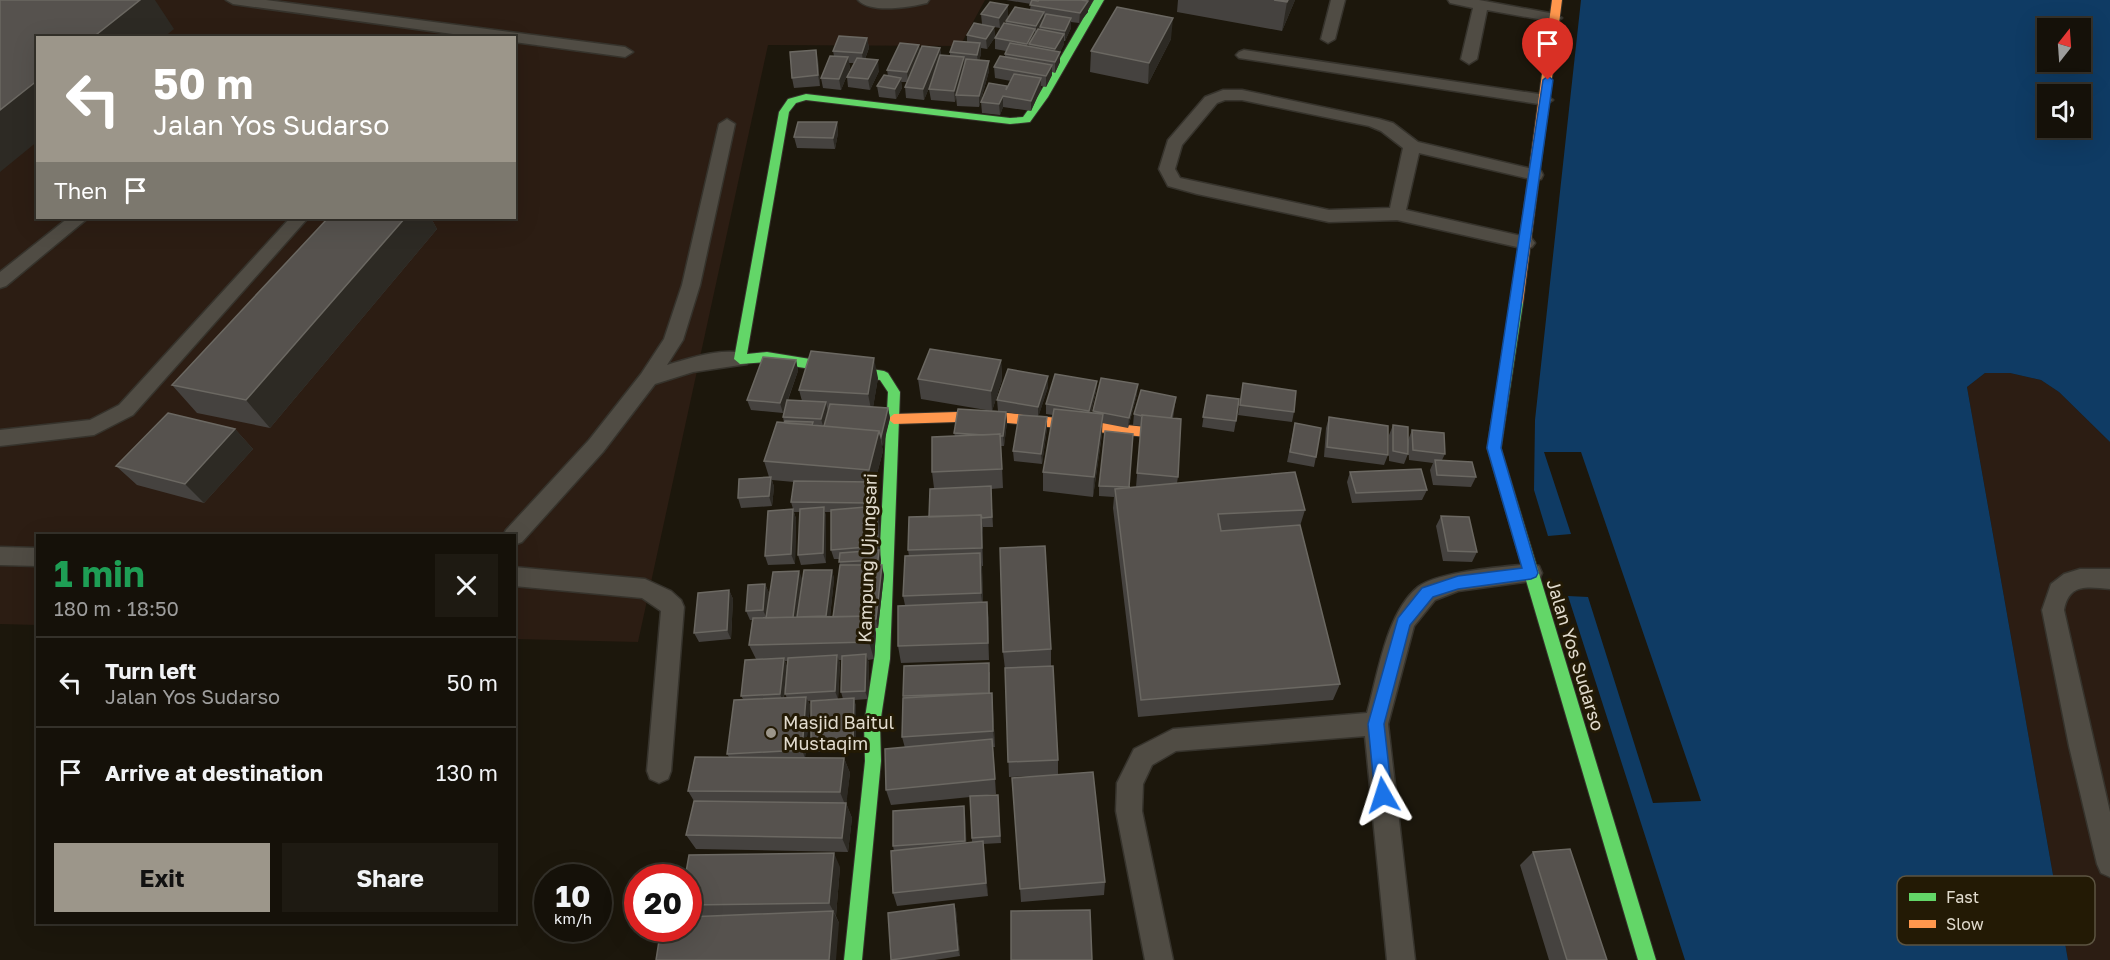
<!DOCTYPE html>
<html lang="en">
<head>
<meta charset="utf-8">
<style>
	:root { --surface:#151109; --page:#1e1a12; --text:#f1f3f6; --muted:#9d9d9c; --line:#34312a; --accent:#9c968a }
	body { margin:0; font-family:"Golos Text",sans-serif; background:var(--page); color:var(--text); height:100vh; display:flex; flex-direction:column; font-size:22px; white-space:nowrap }
	* { box-sizing:border-box; margin:0 }
	p { font-size:20px; color:var(--muted) }
	.icon { flex:none; width:33px; height:33px; fill:none; stroke:currentColor; stroke-width:2; stroke-linecap:round; stroke-linejoin:round }
	.map { position:relative; flex:1; overflow:hidden }
	.side { position:absolute; left:36px; top:534px; width:480px; height:390px; display:flex; flex-direction:column; background:var(--surface); border-radius:0px; box-shadow:0 6px 24px #0002,0 0 0 2px var(--line) }
	.side>* { flex:none }
	.banner { position:absolute; left:36px; top:36px; width:480px; height:183px; border-radius:0px; box-shadow:0 6px 24px #0002,0 0 0 2px var(--line); background:#9c968a; color:#fff; overflow:hidden }
	.needle { width:39px; rotate:17deg }
	.tools { position:absolute; left:2037px; top:18px; display:grid; gap:12px }
	.tools a { display:grid; place-items:center; width:54px; height:54px; border-radius:0px; background:var(--surface); box-shadow:0 6px 24px #0002,0 0 0 2px var(--line); font-size:30px }
	.speed { position:absolute; left:534px; top:864px; display:flex; gap:12px; font-size:30px; font-weight:700; text-align:center }
	.speed>* { display:grid; place-content:center; width:78px; height:78px; border-radius:50%; background:var(--surface); box-shadow:0 6px 24px #0002,0 0 0 2px var(--line); line-height:1 }
	.speed small { font-size:15px; font-weight:400 }
	.speed .limit { border:9px solid #d22; background:#fff; color:#111 }
	.pin { position:absolute; display:grid; place-items:center; width:51px; height:51px; color:#fff; margin:-62px -26px; border-radius:50% 50% 50% 0; rotate:-45deg; box-shadow:0 0 6px #0007 }
	.pin .icon { rotate:45deg }
	.me { position:absolute; width:66px; margin:-33px; rotate:354deg; stroke-linejoin:round; filter:drop-shadow(0 0 4px #0008) }
	.turn { display:flex; align-items:center; gap:21px; height:126px; padding:0 18px; font-size:27px }
	.turn .icon { width:78px; height:78px; stroke-width:2.5 }
	.turn b { display:block; font-size:42px; line-height:51px }
	.then { display:flex; align-items:center; height:57px; padding:0 18px; background:#0003; gap:12px; font-size:22px }
	.round { display:grid; place-items:center; flex:none; width:63px; height:63px; border-radius:0px; background:var(--page) }
	.headline { display:flex; align-items:center; justify-content:space-between; height:102px; padding:0 18px }
	h1 { font-size:36px; font-weight:700; line-height:45px; color:#1e9e55 }
	.button { display:flex; gap:12px; margin-top:auto; padding:12px 18px }
	.button a { flex:1; height:69px; border-radius:0px; background:var(--accent); color:#111; font-size:24px; font-weight:700; line-height:69px; text-align:center }
	.button a+a { background:var(--page); color:var(--text) }
	ul { padding:0; list-style:none }
	li { display:flex; align-items:center; gap:18px; height:90px; padding:0 18px; border-top:2px solid var(--line) }
	li div { flex:1 }
	li b { display:block; font-size:22px }
	li em { font-style:normal }
	.map>svg:first-child { display:block }
</style>
</head>
<body>
<div class="map">
<svg width="2110" height="960" viewBox="0 0 2110 960">
	<rect width="100%" height="100%" fill="#1c170c"/>
	<path fill="#2c1d13" fill-rule="evenodd" d="M0 0H985L960 46 768 45 638 642 515 639 514 536H38L37 625 0 624ZM38 38H514V218H38Z
		M1985 373H2010L2041 380 2059 392 2110 442V960H2068L1967 387Z"/>
	<path fill="#0f3b64" fill-rule="evenodd" d="M1581 0H2110V442L2059 392 2041 380 2010 373H1985L1967 387 2068 960H1685L1568 596 1588 597 1653 803 1701 801 1581 452H1544L1571 534 1548 536 1534 490 1535 420ZM2048 28H2080V62H2048ZM2048 94H2080V128H2048Z"/>
	<g fill="none" stroke-linecap="round" stroke-linejoin="round">
		<g stroke="#36332c" stroke-width="3">
			<path id="lane" d="M226 0H266L625 47 633 52 625 57 514 42V38H482L233 4Z
				M858 0H929L927 3C910 7 871 14 858 0Z
				M1331 0H1345L1335 39 1328 43 1321 39Z
				M1448 0H1479L1555 14 1562 18 1555 22 1487 10 1477 59 1469 64 1461 59 1473 8 1450 3Z
				M1244 50 1545 95 1553 100 1545 105 1239 58 1236 55 1239 52Z
				M1223 90H1242L1379 119 1393 123 1418 142 1541 171 1543 175 1541 179 1535 180 1419 153 1406 210 1526 237 1532 239 1535 243 1532 247 1526 249 1397 220 1329 222 1197 194 1168 186 1159 169 1168 140 1205 97ZM1225 100H1242L1369 126 1381 131 1403 148 1390 208 1329 210 1180 178 1175 169 1182 145 1217 103Z
				M727 119 735 124 700 285 683 340 667 365C690 358 723 347 747 354L750 359 747 364 693 372 655 384 603 452 522 542 514 545V536H503L506 530 589 440 641 374 664 339 682 285 719 124Z
				M68 218H88L6 286 0 288V272Z
				M290 218H308L133 415 94 435 0 446V430L90 420 119 405Z
				M0 547 38 548V566L0 565Z
				M1531 564 1539 566 1542 573 1539 580 1458 591 1435 600 1414 626 1388 724 1415 960H1387L1365 736 1176 751 1152 765 1143 784 1142 811 1173 960H1145L1116 811 1117 783 1134 749 1173 729 1367 713C1378 675 1386 613 1418 587 1439 571 1504 567 1531 564Z
				M514 567 645 579 671 591 681 600 684 607 671 771 668 779 659 783 650 779 647 771 661 611 642 598 514 586Z
				M2080 569H2110V589C2087 587 2069 583 2064 610L2110 812V877L2101 873 2097 864 2069 746 2042 610 2051 584 2064 574Z"/>
		</g>
		<g stroke="#36332c" stroke-width="2">
			<path id="fast" d="M1094 0H1104L1048 97 1030 122 1010 124 806 100 796 103 789 112 747 354 767 352 884 371 888 373 900 392 890 659 880 724 881 761 862 960H844L865 761 864 724 874 659 888 392 880 380 767 362 740 364 734 359 779 112 788 99 806 94 1010 118 1023 117 1038 96Z
				M1517 299 1523 303 1501 448 1656 960H1638L1487 448 1511 303Z"/>
		</g>
		<g stroke="#36332c" stroke-width="2">
			<path id="slow" d="M1552 0H1562L1523 303 1517 307 1511 303Z
				M988 411 1156 428 1163 433 1156 438 988 421 894 424 888 419 894 414Z"/>
		</g>
		<use href="#lane" fill="#504c44" fill-rule="evenodd"/>
		<use href="#fast" fill="#63d668" fill-rule="evenodd"/>
		<use href="#slow" fill="#ff974d" fill-rule="evenodd"/>
	</g>
	<path fill="#45423f" fill-rule="evenodd" d="M1006 0H1093L1088 10V12L1079 23 1071 22V28L1065 41H1064V44L1060 52V62L1055 73 1052 72V75L1046 87 1041 86V89L1031 111 1003 107 1000 115 982 113 981 102 1007 88 1011 81 995 78 994 67 1005 57V54L1006 51 995 49V38L1006 24V21L1030 9 1031 4Z
		M1178 0H1295L1282 31 1177 12Z
		M1008 5V16L1000 28 994 27 995 37 987 49 981 48V54L979 60 989 61V71L979 107 957 106 956 97 955 102 931 100 929 89 933 78 924 100 906 98 905 87 907 82H901L902 88 896 99 879 97 877 86 888 76 887 70 919 45 920 51 940 48 941 55 950 56V52L967 42V35L982 24 981 14Z
		M867 38 869 48 865 59 879 71 870 90 848 87 847 77 854 63H849L850 68 841 90 823 88 821 78 834 56 833 51Z
		M1171 39 1148 84 1090 72 1091 51Z
		M818 60 820 86 794 88 792 78Z
		M837 122 838 133 835 149 797 148 794 137Z
		M328 218H431L437 229 270 428 197 413 172 385Z
		M796 360 798 371 788 400 802 401 799 390 878 378 873 407 888 408 890 418 882 447 883 451 873 489 874 492 872 506 879 515 881 565 884 575 878 628H874L876 633 874 659 868 660 869 663 868 699 854 700 856 706V749L814 752 811 744 834 699 808 701 810 705 805 758H844L850 773 846 803 852 818 848 852 696 849 686 835 694 801 688 791 729 757 727 754 743 699 741 696 756 659 749 645 752 620H750L746 611 765 584 769 593 768 600 802 579 832 570 834 579 830 617H833L840 565 839 559H834L831 550V512H825L826 517V563L801 565 798 555 800 512H794L796 519 795 564 768 565 765 556 793 509 791 502 794 482 772 480 774 487 772 506 741 508 738 498 769 477 764 461 784 423 783 417 786 404 783 413 751 410 747 400ZM839 660H842L841 692 843 699H838L840 664ZM785 661H788L785 694 787 698H784L787 667Z
		M1001 360 1002 380 992 411 921 399 918 379Z
		M1048 376V387L1038 417H1047V428L1042 464 1014 461 1013 451 1030 416 1006 412 1007 422 1004 446H1001L1003 488 991 489 993 527H983V566H982L983 602 989 619V660L901 663 898 646 905 605 903 596 909 556 908 550 929 517 934 488 932 472 955 436 954 433 1003 412 998 411 997 400Z
		M1101 378 1137 394 1128 428 1102 423V434L1093 497 1043 491V472L1053 415 1046 414V404L1097 381 1096 391 1091 413H1093Z
		M1243 383 1294 412 1292 422 1238 415Z
		M1207 395 1236 421 1234 432 1202 427Z
		M1176 397 1173 418 1178 477 1177 483 1305 510 1300 526 1340 684 1333 700 1138 717 1113 508 1114 497 1099 496V486L1129 487H1136L1141 426 1133 425 1134 414Z
		M1329 417 1388 455 1384 465 1324 457 1326 428Z
		M1295 423 1316 457 1314 467 1287 462Z
		M1393 425 1408 440 1412 430 1445 454 1442 460 1476 477 1471 487 1433 485 1430 470 1433 463 1409 460 1408 443V454L1404 464 1389 461V435Z
		M235 429 253 449 204 503 137 485 116 466Z
		M1350 472 1427 490 1422 500 1352 503 1347 482Z
		M1441 516 1477 552 1472 562 1443 561 1436 526Z
		M729 590 733 599 731 639 699 642 694 633Z
		M1051 649V666L1058 760V774L1105 882 1104 895 1021 902 1012 778 1033 776 1009 777 1005 669 1003 652Z
		M990 672V693L993 709 995 747H993L996 794 978 796 998 795 1001 843 983 844 988 896 897 906 893 893 894 851 893 846 965 813 966 843 972 842 970 797 891 805 886 790 905 748 902 737 903 696Z
		M1533 852 1607 960H1549L1520 865Z
		M840 867 836 916 839 923 690 917 688 915V878Z
		M954 904 956 910 960 956 935 960H891Z"/>
	<path fill="#2d2a24" d="M140 0H155L174 29 163 38H92Z
		M1088 0H1093L1088 10Z
		M1288 0H1295L1282 31 1287 2Z
		M1088 1V12L1079 23 1080 13Z
		M1008 5V16L1000 28 999 18Z
		M1044 12V22L1040 27V30L1036 37V26Z
		M1071 18V28L1065 41V31Z
		M1173 18 1171 39 1148 84 1149 63Z
		M994 27 995 37 987 49 986 39Z
		M1035 29V39L1029 44V51L1027 54V44Z
		M1064 34V44L1060 52V62L1055 73V49Z
		M867 38 869 48 863 64 862 53Z
		M980 43 981 54 978 65 977 55Z
		M919 45 920 56 908 83 907 72Z
		M940 48 941 58 924 100 923 89Z
		M816 50 818 60 820 86 818 75Z
		M848 57 850 68 841 90 839 79Z
		M964 57 965 68 956 95 955 102 954 91Z
		M878 60 879 71 870 90 868 79Z
		M989 61V71L979 107V96Z
		M1052 65V75L1046 87V76Z
		M901 78 902 88 896 99 895 89Z
		M1041 78V89L1031 111V101Z
		M38 80V141L0 172V110Z
		M1003 96V107L1000 115 999 104Z
		M837 122 838 133 835 149 833 138Z
		M405 218H431L437 229 270 428 246 400Z
		M874 358 878 378 872 414 868 394Z
		M796 360 798 371 783 413 780 403Z
		M1001 360 1002 380 992 411 991 391Z
		M1048 376V387L1038 418V407Z
		M1097 381 1096 391 1089 421V411Z
		M1138 384 1137 394 1128 428 1129 418Z
		M826 402 828 412 824 429 821 419Z
		M888 408 890 418 883 447 881 437Z
		M1006 412 1007 422 1004 446 1003 436Z
		M1103 414 1102 434 1093 497 1094 477Z
		M1047 417V428L1042 464 1041 454Z
		M235 429 253 449 204 503 185 484Z
		M879 431 883 451 873 489 874 492 871 513 869 503 872 483 869 470Z
		M771 477 774 487 772 506 769 496Z
		M877 506 879 515 880 555 881 560 880 569 878 560 879 551 878 546Z
		M824 507 826 517V563L823 553Z
		M793 509 796 519 795 564 791 554Z
		M981 515 983 533V566L982 548Z
		M980 553 982 571 983 611 981 593Z
		M882 565 884 575 878 628 876 619Z
		M832 570 834 579 829 626 826 616Z
		M799 571 803 581 798 617 793 618Z
		M765 584 769 593 767 619 763 610Z
		M729 590 733 599 731 639 727 630Z
		M987 602 989 619V660L988 643Z
		M871 616 876 633 874 659 869 642Z
		M866 654 869 663 868 699 865 691Z
		M837 655 840 664 838 699 835 691Z
		M784 658 787 667 783 702 780 694Z
		M992 693 993 709 995 747 993 731Z
		M806 697 810 705 805 758 802 750Z
		M854 698 856 706V749L853 741Z
		M844 758 850 773 846 807 840 792Z
		M846 803 852 818 848 852 842 838Z
		M964 806 965 813 967 848 965 841Z
		M983 841 985 855 988 896 986 883Z
		M834 853 840 867 836 916 829 903Z
		M954 904 956 910 960 956 958 950Z
		M833 911 839 923 836 960H829Z"/>
	<path fill="#56524e" stroke="#6b6862" stroke-width="1.5" d="M0 0H140L92 38H38V80L0 110Z
		M1032 0 1038 1 1039 0H1081L1088 1 1080 13 1030 5Z
		M1274 0H1288L1287 2Z
		M990 2 1008 5 999 18 981 14Z
		M1015 7 1044 12 1036 26 1006 21Z
		M1117 7 1173 18 1149 63 1091 51Z
		M1046 14 1071 18 1065 31 1040 27Z
		M974 23 994 27 986 39 967 35Z
		M1004 23 1035 29 1027 44 995 38Z
		M1038 29 1064 34 1055 49 1029 44Z
		M839 36 867 38 862 53 833 51Z
		M954 41 980 43 977 55 950 52Z
		M900 43 919 45 907 72 887 70Z
		M1010 43 1060 52 1055 62 1005 54Z
		M922 46 940 48 923 89 905 87Z
		M816 50 818 75 792 78 790 52Z
		M940 55 964 57 954 91 929 89Z
		M830 56 848 57 839 79 821 78Z
		M1000 56 1052 65 1046 76 994 67Z
		M857 58 878 60 868 79 847 77Z
		M966 59 989 61 979 96 956 95Z
		M1014 74 1041 78 1031 101 1003 96 999 104 981 102 989 83 1007 86 1006 90Z
		M884 75 901 78 895 89 877 86Z
		M798 122H837L833 138 794 137Z
		M328 218H405L246 400 172 385Z
		M930 349 1001 360 991 391 918 379Z
		M811 351 874 358 868 394 799 390Z
		M763 357 796 360 780 403 747 400Z
		M1008 369 1048 376 1038 407 997 400Z
		M1055 374 1097 381 1089 411 1046 404Z
		M1101 378 1138 384 1129 418 1093 411Z
		M1243 383 1296 391 1294 412 1240 405Z
		M1141 390 1176 397 1171 418 1142 415V416L1134 414Z
		M1207 395 1239 399 1236 421 1203 417Z
		M787 400 826 402 821 419 783 417Z
		M830 404 888 408 881 437 879 431 824 426Z
		M958 409 1006 412 1003 436H1000V434L983 435 954 433Z
		M1054 409 1103 414 1094 477 1043 472Z
		M168 413 235 429 185 484 116 466Z
		M1019 415 1047 417 1041 454 1013 451Z
		M1142 415 1181 419 1178 477 1137 473Z
		M1329 417 1388 426V455L1327 447Z
		M785 421 813 422 812 425 784 423Z
		M777 422 879 431 869 470 764 461Z
		M1295 423 1321 428 1316 457 1290 452Z
		M1393 425 1408 427V454L1393 451Z
		M1412 430 1444 433 1445 454 1413 450Z
		M1105 431 1133 434 1129 487 1099 486Z
		M1000 434 1002 469 932 472V437Z
		M1435 460 1472 462 1476 477 1437 475Z
		M1421 469 1427 490 1356 493 1350 472Z
		M1295 472 1305 510 1218 514 1221 531 1300 525 1340 684 1141 700 1115 489Z
		M771 477 769 496 738 498 739 479Z
		M794 481 872 482 869 503 791 502Z
		M991 486 992 517 982 518 981 515 929 517 930 489Z
		M877 506 878 546 831 550V510Z
		M824 507 823 553 798 555 800 509Z
		M793 509 791 554 765 556 768 511Z
		M981 515 982 548 908 550 909 517Z
		M1441 516 1469 517 1477 552 1448 551Z
		M1045 546 1051 649 1003 652 1000 548Z
		M879 550 878 560 839 562 840 553Z
		M980 553 981 593 903 596 905 556Z
		M840 565H882L876 619H872L871 616 833 617Z
		M804 570H832L826 616 797 617Z
		M799 571 793 617 766 618 773 572Z
		M765 584 763 610 746 611 748 585Z
		M729 590 727 630 694 633 698 593Z
		M987 602 988 643 898 646V606Z
		M871 616 869 642 749 645 753 618Z
		M866 654 865 691 841 692 842 656Z
		M837 655 835 691 785 694 788 658Z
		M784 658 780 694 741 696 745 660Z
		M989 663V693L903 696 904 666Z
		M1053 666 1058 760 1008 762 1005 668Z
		M992 693 993 731 902 737 903 698Z
		M806 697 802 750 727 754 734 700Z
		M854 698 853 741 811 744V701Z
		M992 739 995 779 886 790 885 749Z
		M695 757 844 758 840 792 688 791Z
		M1093 772 1105 882 1020 889 1012 778Z
		M998 795 1000 836 972 838 970 796Z
		M694 801 846 803 842 838 686 835Z
		M964 806 965 841 893 846V811Z
		M983 841 986 883 893 893 891 851Z
		M1570 849 1607 960H1567L1533 852Z
		M834 853 829 903 688 905V878H685L689 855Z
		M954 904 958 950 891 960 888 913Z
		M1090 910 1092 960H1011V911Z
		M833 911 829 960H656L661 928H688V917Z"/>
	<path fill="#1a73e8" stroke="#114b97" stroke-width="1.5" d="M1548 76 1553 80 1501 448 1538 573 1536 577 1531 579 1458 589 1433 597 1410 625 1384 724 1392 795 1389 801 1383 803 1377 801 1375 795 1368 724 1398 618 1422 588 1458 576 1522 568 1487 448 1543 80Z"/>
	<circle fill="#9c968a" stroke="#231a05" stroke-width="2" cx="771" cy="733" r="6"/>
	<g text-anchor="middle" stroke-width="6" stroke-linejoin="round" paint-order="stroke">
		<g font-size="18" fill="#e1dbce" stroke="#231a05">
			<text transform="translate(868 558) rotate(-88)" y="6">Kampung Ujungsari</text>
			<text transform="translate(1575 655) rotate(73)" y="6">Jalan Yos Sudarso</text>
		</g>
		<g font-size="18" fill="#e1dbce" stroke="#231a05" text-anchor="start">
			<text x="783" y="729">Masjid Baitul<tspan x="783" dy="21">Mustaqim</tspan></text>
		</g>
	</g>
	<rect x="1897" y="876" width="198" height="69" rx="9" fill="#231a05" stroke="#5c5441" stroke-width="1.5"/>
	<rect x="1909" y="893" width="27" height="8" fill="#63d668"/>
	<rect x="1909" y="920" width="27" height="8" fill="#ff974d"/>
	<g font-size="16" fill="#e1dbce">
		<text x="1946" y="903">Fast</text>
		<text x="1946" y="930">Slow</text>
	</g>
</svg>
<div class="tools">
<a><svg class="needle" viewBox="-14 -14 28 28"><path d="M0-13l5 13h-10z" fill="#e53935"/><path d="M0 13l5-13h-10z" fill="#9d9d9c"/></svg></a>
<a><svg class="icon" aria-label="sound" viewBox="0 0 24 24"><path d="M4 9h4l5-4v14l-5-4H4zM17 9q2 3 0 6"/></svg></a>
</div>
<div class="speed"><div>10<small>km/h</small></div><div class="limit">20</div></div>
<div class="pin" style="left:1548px;top:80px;background:#d93025"><svg class="icon" aria-label="arrive" viewBox="0 0 24 24"><path d="M6 21V4h12l-3 4 3 4H6"/></svg></div>
<svg class="me" style="left:1383px;top:795px" viewBox="-20 -20 40 40"><path d="M0-17L14 15 0 8-14 15z" fill="#1a73e8" stroke="#fff" stroke-width="4"/></svg>
<div class="banner">
<div class="turn"><svg class="icon" aria-label="left" viewBox="0 0 24 24"><path d="M17 20v-9H6M10 6l-5 5 5 5"/></svg><div><b>50 m</b>Jalan Yos Sudarso</div></div>
<div class="then">Then<svg class="icon" aria-label="arrive" viewBox="0 0 24 24"><path d="M6 21V4h12l-3 4 3 4H6"/></svg></div>
</div>
<section class="side">
<div class="headline"><div><h1>1 min</h1><p>180 m · 18:50</p></div><a class="round"><svg class="icon" aria-label="close" viewBox="0 0 24 24"><path d="M6 6l12 12M18 6L6 18"/></svg></a></div>
<ul>
<li><svg class="icon" aria-label="left" viewBox="0 0 24 24"><path d="M17 20v-9H6M10 6l-5 5 5 5"/></svg><div><b>Turn left</b><p>Jalan Yos Sudarso</p></div><em>50 m</em></li>
<li><svg class="icon" aria-label="arrive" viewBox="0 0 24 24"><path d="M6 21V4h12l-3 4 3 4H6"/></svg><div><b>Arrive at destination</b></div><em>130 m</em></li>
</ul>
<div class="button"><a>Exit</a><a>Share</a></div>
</section>
</div>
</body>
</html>
